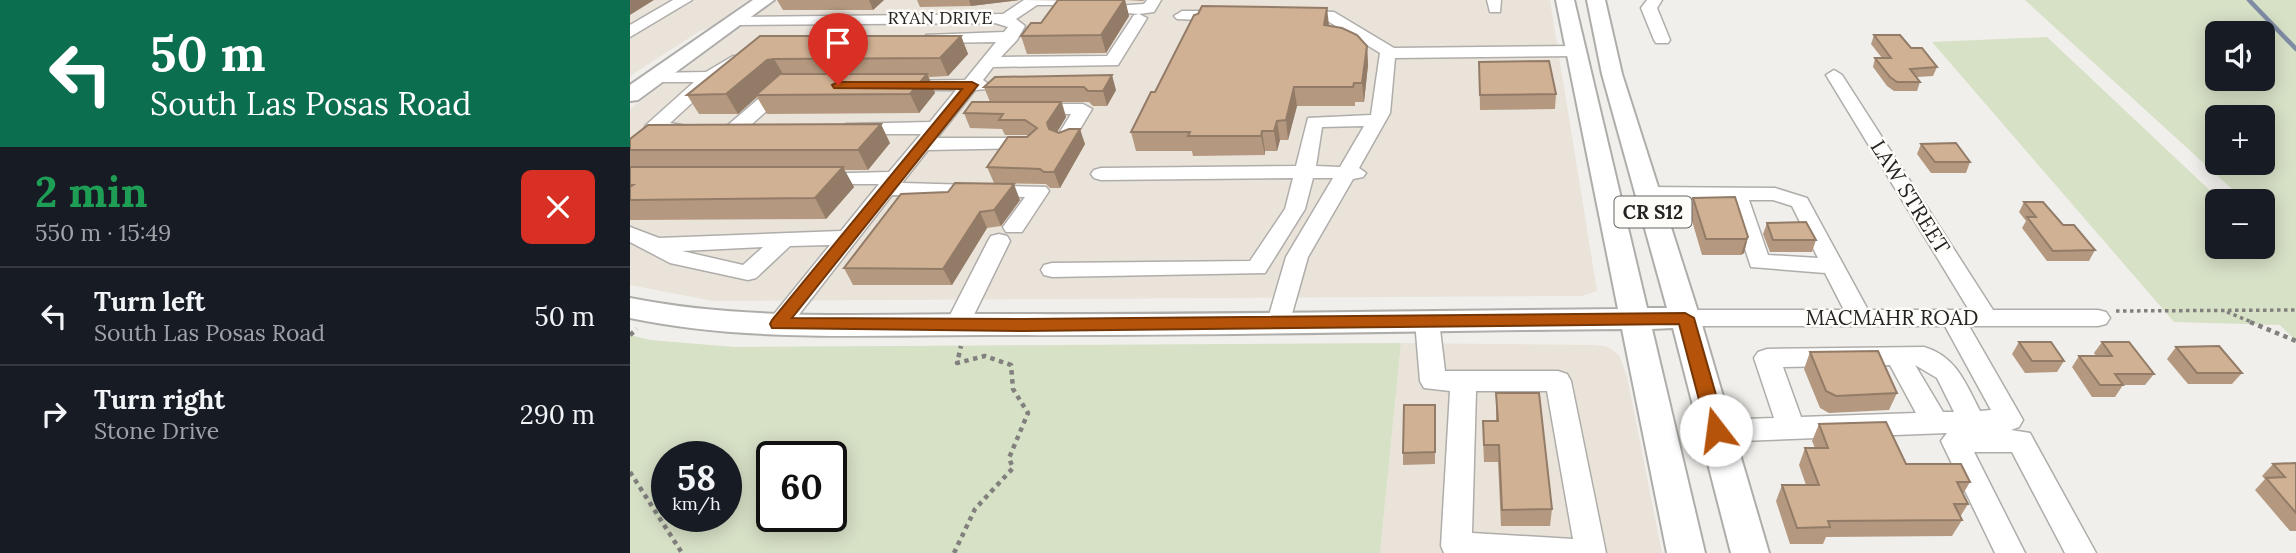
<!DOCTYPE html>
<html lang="en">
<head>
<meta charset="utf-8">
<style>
	:root { --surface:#171b24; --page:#242831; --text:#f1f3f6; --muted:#9ea1a6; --line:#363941 }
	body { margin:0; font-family:Lora,serif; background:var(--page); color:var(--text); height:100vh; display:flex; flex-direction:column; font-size:26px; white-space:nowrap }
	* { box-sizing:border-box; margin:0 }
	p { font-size:23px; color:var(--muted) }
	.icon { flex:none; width:38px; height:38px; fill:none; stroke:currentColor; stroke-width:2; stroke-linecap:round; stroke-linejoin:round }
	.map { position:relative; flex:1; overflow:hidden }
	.drawer { display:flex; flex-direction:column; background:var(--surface); width:630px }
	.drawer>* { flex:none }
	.banner { background:#0b6e4f; color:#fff; overflow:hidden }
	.fabs { position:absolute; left:1575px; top:21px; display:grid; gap:14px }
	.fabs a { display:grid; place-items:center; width:70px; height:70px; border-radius:10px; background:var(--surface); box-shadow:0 4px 18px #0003; font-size:35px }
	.speed { position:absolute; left:21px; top:441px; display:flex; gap:14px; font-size:35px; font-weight:700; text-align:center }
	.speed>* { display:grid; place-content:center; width:91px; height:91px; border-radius:50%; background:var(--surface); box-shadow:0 4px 18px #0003; line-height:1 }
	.speed small { font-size:18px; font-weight:400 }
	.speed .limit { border:4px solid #111; border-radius:10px; background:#fff; color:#111 }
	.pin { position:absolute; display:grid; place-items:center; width:60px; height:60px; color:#fff; margin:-72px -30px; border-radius:50% 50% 50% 0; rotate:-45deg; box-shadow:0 0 7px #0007 }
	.pin .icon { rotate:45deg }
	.me { position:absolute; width:77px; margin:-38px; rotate:345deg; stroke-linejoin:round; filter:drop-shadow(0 0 5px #0008) }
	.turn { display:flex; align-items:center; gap:24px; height:147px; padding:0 35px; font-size:32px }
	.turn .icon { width:91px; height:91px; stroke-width:2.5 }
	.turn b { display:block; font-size:49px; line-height:60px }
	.round { display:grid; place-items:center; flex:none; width:74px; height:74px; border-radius:10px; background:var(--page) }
	.summary { display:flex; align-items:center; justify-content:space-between; height:119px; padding:0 35px }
	h1 { font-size:42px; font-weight:800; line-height:52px; color:#1e9e55 }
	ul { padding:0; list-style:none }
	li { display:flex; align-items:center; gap:21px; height:98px; padding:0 35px; border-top:2px solid var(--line) }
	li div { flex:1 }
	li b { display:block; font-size:26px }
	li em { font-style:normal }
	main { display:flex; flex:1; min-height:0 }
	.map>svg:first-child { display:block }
</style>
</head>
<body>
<main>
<section class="drawer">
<div class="banner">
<div class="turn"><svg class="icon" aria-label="left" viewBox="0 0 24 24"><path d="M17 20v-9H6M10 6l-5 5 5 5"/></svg><div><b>50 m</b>South Las Posas Road</div></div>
</div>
<div class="summary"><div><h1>2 min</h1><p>550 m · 15:49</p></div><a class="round" style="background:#d93025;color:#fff"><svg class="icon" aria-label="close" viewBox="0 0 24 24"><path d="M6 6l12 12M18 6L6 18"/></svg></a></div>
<ul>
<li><svg class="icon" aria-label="left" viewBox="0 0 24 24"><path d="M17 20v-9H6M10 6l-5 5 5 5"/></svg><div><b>Turn left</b><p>South Las Posas Road</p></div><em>50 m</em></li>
<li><svg class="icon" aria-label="right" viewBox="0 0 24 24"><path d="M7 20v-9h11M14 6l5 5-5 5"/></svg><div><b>Turn right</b><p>Stone Drive</p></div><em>290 m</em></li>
</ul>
</section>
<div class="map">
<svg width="1666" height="553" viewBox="0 0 1666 553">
	<rect width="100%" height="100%" fill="#f1efeb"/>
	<path fill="#eae3da" d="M0 0H118L81 27 70 31 0 76Z
		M147 0H920L967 291 952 296 83 301 0 285V109Z
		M771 343 966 345 978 347 989 355 997 376 1032 553H750Z"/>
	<path fill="#d7e1c6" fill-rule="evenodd" d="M1395 0H1666V341L1650 325 1544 322 1302 42 1417 37 1589 199H1613ZM1587 33H1633V79H1587ZM1587 117H1633V163H1587ZM1633 201V247H1587V201Z
		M0 335 20 340 105 347 771 343 750 553H0ZM37 457H96V516H37ZM142 457H201V516H142Z"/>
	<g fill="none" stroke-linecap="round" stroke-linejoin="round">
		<path stroke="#7e8ca4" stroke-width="4.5" d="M1619 0 1666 49"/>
		<g stroke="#afadaa" stroke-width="3">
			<path id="minor" d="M43 0H62L0 37V25Z
				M394 0 464 1 457 5H407L386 19 395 26 387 40 371 57 477 56 504 15 509 14 485 12 482 9 485 6 514 4 517 0H531L524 12 509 14 517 18 488 65 363 67 353 80 360 85 357 89 345 90 307 138H401L410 144 408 148 298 150 272 183 416 187 419 191 392 232H376L373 227 395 197 262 195 157 330 148 332 139 330 136 324 200 245 160 246 126 278 118 280 40 263 0 242V227L29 238 211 231 249 184H189L182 182 179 178 182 174 259 172 291 134H223L214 128 216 124 300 122 326 90H274L265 85 268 81 335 80 366 42 302 43 296 41 294 38 296 35 374 32 378 27 365 23 109 25 101 20 104 17 373 14ZM133 247 113 265 52 251Z
				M857 0H871L870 12H860Z
				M1017 0H1032L1027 8 1040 40 1038 43H1026L1024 40 1011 8Z
				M669 10 704 12 764 48 947 46 955 51 947 56 765 58 760 113 729 168 736 173 733 177 723 179 678 257 658 328 649 330 640 328 637 322 656 257 703 178H683L675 209 635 273 422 277 414 275 411 270 414 265 422 263 620 261 655 209 663 178 471 180 464 178 461 174 464 170 471 168 666 166 678 118 741 115 750 53 696 20 664 18 661 15ZM734 126 710 167 686 166 692 127Z
				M552 11H593L601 16 593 21 547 19 544 16Z
				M103 56 109 57 111 61 109 65 86 81 40 123 52 125 54 129 52 133H16L14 129 16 125 64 82H27L18 77 21 73 76 72Z
				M1204 70 1212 75 1363 310H1468L1476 312 1480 318 1476 324 1468 326H1339L1393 420 1389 427 1381 430 1400 433 1466 553H1435L1382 452H1344L1395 553H1365L1311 441 1317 433 1086 442 1076 439 1072 431 1076 423 1086 420 1144 418 1124 358 1128 352 1137 349 1294 347C1326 356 1336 384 1350 411L1361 410 1315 326H1055L1047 324 1043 318 1047 312 1055 310H1214L1195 273 1121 267 1099 200 1011 197 1008 193 1011 189 1018 187 1145 188 1177 198 1238 310H1339L1196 75ZM1119 200H1143L1162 206 1188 258 1138 255ZM1260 365 1286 413 1171 417 1153 367ZM1285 365 1307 378 1324 412H1313Z
				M155 80 161 81 164 85 161 89 112 133H98L96 129 98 125 149 81Z
				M406 104H453L462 109 441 144 434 146 425 140 441 114 400 113 397 109Z
				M369 234 377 236 380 241 339 325 336 331 327 333 318 331 315 325 358 241 361 236Z
				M797 313 805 315 809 321 815 371H928L937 374 941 381 976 553H814L811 546 820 391 794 388 790 381 785 321 789 315ZM846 391H917L943 539 842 533Z"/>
		</g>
		<g stroke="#afadaa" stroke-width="4">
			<path id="major" d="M123 0H144L8 100 0 101V85Z
				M926 0H944L1017 308H1037L972 74 957 0H975L992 74 1070 318 1139 553H1101L1043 328 1022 329 1075 553H1037L992 329C779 331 566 336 353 335 235 335 115 342 0 318V298C116 321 236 314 353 314 565 315 776 311 988 309Z"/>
		</g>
		<path stroke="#82807e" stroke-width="3.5" stroke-dasharray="3.5 3.5" stroke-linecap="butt" d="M1486 311 1666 310
			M1597 312 1624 323"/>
		<path stroke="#82807e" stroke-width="4.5" stroke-dasharray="4.5 4.5" stroke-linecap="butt" d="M1620 322 1666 341
			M0 335 7 329
			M0 472 52 553
			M324 553 345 509 383 468 379 458 398 413 383 389 381 365 355 356 327 363 331 346"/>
		<use href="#minor" fill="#fff" fill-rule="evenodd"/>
		<use href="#major" fill="#fff" fill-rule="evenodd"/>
	</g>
	<path fill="#b4987f" d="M147 0H254L243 10H153Z
		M287 0H389L341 6 290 7Z
		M428 0H514L513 1 495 0 499 16 476 53 397 54 391 36 411 23Z
		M699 26 737 46 738 65 734 102H725V106H667L658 140H650L647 151H635V155L563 156 562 151H506L501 132 525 92Z
		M1244 35 1281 48 1307 67 1303 76 1287 77 1290 82 1287 91H1264L1257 86 1243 67 1245 58H1252L1241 44Z
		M130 36H331L338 54 318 76 299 77 305 93 289 113 137 114 127 97 108 114H69L57 95Z
		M849 62 926 94 925 109 850 110Z
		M365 77 486 90 477 106H463L459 102H432L436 117 427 132 455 144 430 188H420L416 184 364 183 357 167 398 135H375L372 129 340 128 334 113 360 102 354 87Z
		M260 143 238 170H214L224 187 196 219 0 220V150Z
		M1291 144 1340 162 1336 173H1301L1287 154Z
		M271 194 390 200 371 226 357 228 322 285H223L214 268Z
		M1063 198 1118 237 1114 253 1111 255H1072L1060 214Z
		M1394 202 1433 225 1465 250 1459 261H1417L1392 228 1396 221 1389 212Z
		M1137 223 1186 240 1182 252H1140L1133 234Z
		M1389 342 1434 361 1427 372 1395 373 1382 354Z
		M1472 342 1524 374 1515 385H1493L1485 397H1462L1442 367 1449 356H1466L1464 353Z
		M1546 347 1612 373 1602 384H1558L1537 359Z
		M1180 352 1267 393 1259 410 1199 413 1190 408 1174 369Z
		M866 393 922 509 920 526H871L868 462H854L853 438V421H866Z
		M805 405V464L773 465V453Z
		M1189 424 1276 464 1340 482 1333 494 1338 504 1330 517 1332 520 1322 536 1196 537 1193 544H1160L1146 501 1152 485H1176L1169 465 1175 448H1185L1182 441Z
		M1666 463V531H1660L1625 490 1635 479 1632 476 1643 464Z"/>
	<path fill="#927c68" d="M0 0H24L0 15Z
		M239 0H254L243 10Z
		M339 0H389L341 6Z
		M494 0H495L499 16 476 53 471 35Z
		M697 8 699 25H694Z
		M331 36 338 54 318 76 310 58Z
		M737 46 738 65 734 102 732 83Z
		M144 59 155 77 126 95 127 97 108 114 96 94 137 60Z
		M297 74 305 93 289 113 280 94Z
		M482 75 486 90 477 106 473 91Z
		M664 87 667 106 658 140 656 120Z
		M431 102 436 117 423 139 417 123Z
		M647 121 650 140 647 151 644 131Z
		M251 124 260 143 238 170 228 150Z
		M450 129 455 144 430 188 424 172Z
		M632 131 635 151V155L631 136Z
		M213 167 224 187 196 219 185 198Z
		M384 184 390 200 371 226 364 210Z
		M350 212 357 228 322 285 313 269Z
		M1118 237 1114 253 1111 255 1116 239Z"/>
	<path fill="#d1b194" stroke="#927c68" stroke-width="2" d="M428 0H494L471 35 391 36 401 23H411Z
		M572 6 697 8 694 25 712 28 727 35 737 46 732 83H724L723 87H664L656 120 647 121 644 131H632L631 136H558L560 132H501L521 92H525L564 15 568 14Z
		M1244 35H1270L1281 48H1292L1307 67 1280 69 1290 82H1267L1260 77 1245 58H1261Z
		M130 36H331L310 58 144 59 137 60 96 94 57 95Z
		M919 61 926 94 850 95 849 62Z
		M150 74H297L280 94 126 95Z
		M482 75 473 91H458L454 87H354L365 77Z
		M342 102H431L417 123 419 129 429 133 439 129H450L424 172H414L410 169 357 167 378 137H397L407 128 395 120H369L373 114 334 113Z
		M251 124 228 150H0V139L18 125Z
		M1326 143 1340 162H1305L1291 144Z
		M0 167H213L185 198 0 200V187L3 185H0Z
		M325 183 384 184 364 210 350 212 313 269 214 268 271 194 318 192Z
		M1105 197 1118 237 1116 239H1076L1063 198Z
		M1394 202H1413L1433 225H1444L1465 250 1423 251 1397 217H1406Z
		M1176 222 1186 240H1143L1137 223Z
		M1389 342H1421L1434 361H1402Z
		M1472 342H1499L1524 374H1485L1493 385H1470L1449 356H1482Z
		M1589 346 1612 373H1567L1546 347Z
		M1248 351 1267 393 1206 396 1196 391 1180 352Z
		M866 393H909L922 509 872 510 869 445H854L853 421H868Z
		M774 405H805V452L773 453Z
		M1256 422 1276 464H1331L1340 482H1327L1338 504H1324L1332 520 1198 521 1200 527 1167 528 1152 485H1189L1175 448H1198L1189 424Z
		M1666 463V513L1636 478 1655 477 1643 464Z"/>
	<path fill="#b45309" stroke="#753606" stroke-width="2" d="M208 82H342L348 85 162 318 394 319 1055 313 1064 318 1096 430 1093 436 1086 438 1079 436 1077 430 1049 324 394 331 142 328 140 324 142 320 332 89 204 88 202 85Z"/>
	<g text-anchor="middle" stroke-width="5" stroke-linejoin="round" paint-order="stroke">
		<g font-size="18" fill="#242322" stroke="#fefcf9">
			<text x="310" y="24">RYAN DRIVE</text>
		</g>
		<rect fill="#fefcf9" stroke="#656462" stroke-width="2" x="984.5" y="196.5" width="77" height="31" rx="5"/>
		<g font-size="19" font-weight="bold" fill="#242322">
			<text x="1023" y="219">CR S12</text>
		</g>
		<g font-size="21" fill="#242322" stroke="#fefcf9">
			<text transform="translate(1280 197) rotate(58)" y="7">LAW STREET</text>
			<text x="1262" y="325">MACMAHR ROAD</text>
		</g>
	</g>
</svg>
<div class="fabs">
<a><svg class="icon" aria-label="sound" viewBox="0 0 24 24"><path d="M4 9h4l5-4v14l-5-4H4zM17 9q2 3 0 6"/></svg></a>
<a>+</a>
<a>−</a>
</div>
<div class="speed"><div>58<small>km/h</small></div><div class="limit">60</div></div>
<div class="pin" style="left:208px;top:85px;background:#d93025"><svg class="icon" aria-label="arrive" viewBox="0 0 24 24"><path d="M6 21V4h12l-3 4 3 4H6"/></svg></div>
<svg class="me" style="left:1086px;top:430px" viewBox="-20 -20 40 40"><circle r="19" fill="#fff"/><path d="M0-13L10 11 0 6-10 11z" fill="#b45309"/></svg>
</div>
</main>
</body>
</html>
